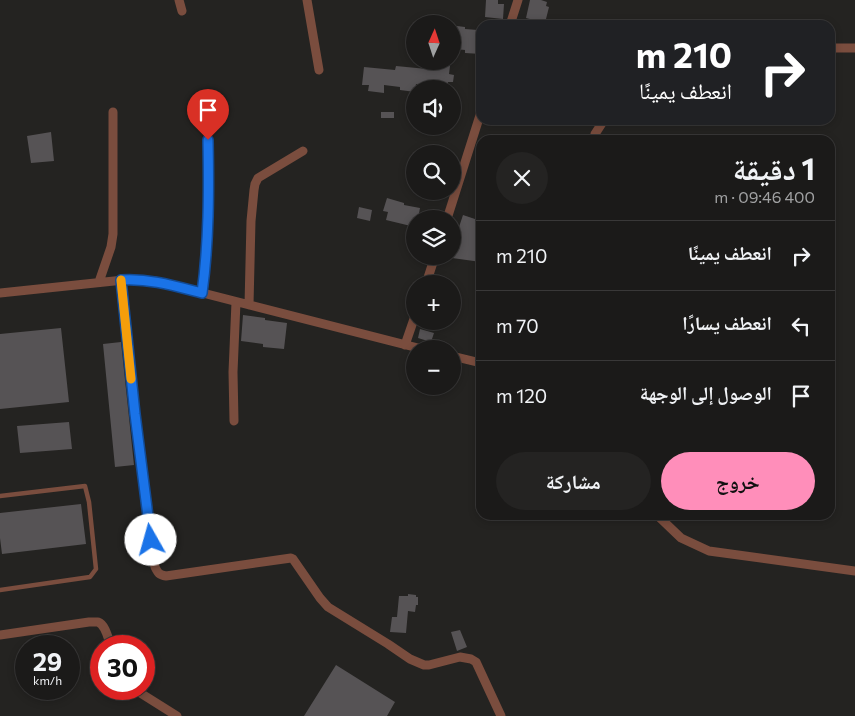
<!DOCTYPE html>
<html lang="ar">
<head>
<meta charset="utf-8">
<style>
	:root { --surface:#1b1a19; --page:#242322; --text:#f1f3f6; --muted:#a0a1a2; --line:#393838; --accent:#ff8eba }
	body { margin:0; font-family:Commissioner,"Noto Naskh Arabic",sans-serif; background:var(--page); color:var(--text); direction:rtl; height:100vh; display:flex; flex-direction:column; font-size:19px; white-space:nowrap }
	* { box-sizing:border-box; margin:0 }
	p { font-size:16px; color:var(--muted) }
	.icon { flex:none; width:28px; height:28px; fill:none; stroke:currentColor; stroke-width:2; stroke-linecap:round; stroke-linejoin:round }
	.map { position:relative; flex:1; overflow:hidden; direction:ltr }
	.details { position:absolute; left:476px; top:135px; width:359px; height:385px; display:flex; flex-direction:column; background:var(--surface); border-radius:15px; box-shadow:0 2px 8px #0003,0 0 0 1px var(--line); direction:rtl }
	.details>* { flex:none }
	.top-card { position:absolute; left:476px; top:20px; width:359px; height:105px; border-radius:15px; box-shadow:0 2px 8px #0003,0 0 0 1px var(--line); direction:rtl; background:#202124; color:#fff; overflow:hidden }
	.needle { width:32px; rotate:3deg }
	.fabs { position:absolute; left:406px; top:15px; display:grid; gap:10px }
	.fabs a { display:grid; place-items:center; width:55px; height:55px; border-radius:50%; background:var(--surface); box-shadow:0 2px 8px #0003,0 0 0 1px var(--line); font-size:25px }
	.speed { position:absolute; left:15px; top:635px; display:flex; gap:10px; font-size:25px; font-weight:700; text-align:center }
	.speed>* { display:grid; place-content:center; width:65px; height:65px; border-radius:50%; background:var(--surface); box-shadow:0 2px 8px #0003,0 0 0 1px var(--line); line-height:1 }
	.speed small { font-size:12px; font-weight:400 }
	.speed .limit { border:8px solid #d22; background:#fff; color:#111 }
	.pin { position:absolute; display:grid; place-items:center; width:42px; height:42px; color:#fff; margin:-51px -21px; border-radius:50% 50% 50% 0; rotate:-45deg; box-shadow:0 0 5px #0007 }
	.pin .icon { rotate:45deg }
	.me { position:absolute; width:55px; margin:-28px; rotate:353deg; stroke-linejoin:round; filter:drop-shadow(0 0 4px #0008) }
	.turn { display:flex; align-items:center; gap:18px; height:105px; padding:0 20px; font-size:22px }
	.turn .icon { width:65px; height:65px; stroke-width:2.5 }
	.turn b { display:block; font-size:35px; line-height:42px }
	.round { display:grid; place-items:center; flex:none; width:52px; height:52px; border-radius:26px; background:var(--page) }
	.summary { display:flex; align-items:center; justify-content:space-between; height:85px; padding:0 20px }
	h1 { font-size:30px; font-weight:700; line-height:38px }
	.button { display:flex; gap:10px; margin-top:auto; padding:10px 20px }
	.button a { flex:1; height:58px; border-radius:30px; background:var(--accent); color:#111; font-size:20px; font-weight:700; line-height:58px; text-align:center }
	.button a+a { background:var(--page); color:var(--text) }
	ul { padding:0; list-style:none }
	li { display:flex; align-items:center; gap:15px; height:70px; padding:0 20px; border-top:1px solid var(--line) }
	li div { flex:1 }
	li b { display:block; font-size:19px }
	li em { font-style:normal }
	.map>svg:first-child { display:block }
</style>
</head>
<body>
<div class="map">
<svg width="855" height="716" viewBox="0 0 855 716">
	<rect width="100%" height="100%" fill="#242321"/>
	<path fill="#565355" d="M486 0H498V4H504L503 19 485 17Z
		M530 0H541L547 2 546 6 549 7 545 23 526 18Z
		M457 26 465 27V29L478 30 477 34H481V54L465 53V50L455 49Z
		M428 64 450 66 449 74 454 75 453 82H448L447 89 432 88V86L416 84 415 92 400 90V87L384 85V93L368 91 369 85H362L364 67 395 70 396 66 427 69Z
		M381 112H394V118H381Z
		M51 132 54 161 31 163 27 136Z
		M387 198 404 203V205L420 208 418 219H415V227L386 220 388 212 383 211Z
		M359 207 372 210 370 221 357 218Z
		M463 215 481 221V262L452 258V248Z
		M243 315 265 318V320L287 323 284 349 263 347V344L241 341Z
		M61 328 69 402 0 409V334Z
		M420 329 434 333 431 342 418 338Z
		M121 342 134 465 115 467 103 344Z
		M69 422 72 449 20 453 17 426Z
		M81 504 86 544 2 554 0 538V513Z
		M408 594 416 595V597H418V605H416L415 612 408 611 406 633 390 632 392 617H397L399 596H408Z
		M460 630 467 647 457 651 451 632Z
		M336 665 395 702 387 716H304Z"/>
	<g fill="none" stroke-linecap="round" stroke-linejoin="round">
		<path stroke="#7a4d3e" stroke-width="4.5" d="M0 496 85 486 89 502 96 569 90 577 0 590"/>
		<path stroke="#7a4d3e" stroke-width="9" d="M179 0 182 11
			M307 0 319 70
			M510 25 518 0
			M830 48H855
			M594 140 595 134 604 120
			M447 219 481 112
			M121 280 135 414 155 567C158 573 159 575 166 576L291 558 293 559 320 598 328 607 388 644 410 659 424 665H429L460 657 471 659 476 662 501 716
			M99 282 111 247 113 234V112
			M426 284 435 256
			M0 293 133 279 156 281 422 349
			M203 293C209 242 209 191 208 140
			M249 305 251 221 254 190 255 184 258 178 303 151
			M405 345 415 316
			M452 356 481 363
			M234 421 233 372 236 302
			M657 515 681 538 709 551 855 571
			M0 635 89 622C92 622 95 622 98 622 106 625 108 639 111 646
			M134 689 177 716"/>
	</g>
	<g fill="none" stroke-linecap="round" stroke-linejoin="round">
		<g stroke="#114b97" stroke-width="12">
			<path id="route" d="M151 540 135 414 121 280C149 278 175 286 202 293 209 242 209 191 208 140"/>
		</g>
		<use href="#route" stroke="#1a73e8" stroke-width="9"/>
		<path stroke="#f59e0b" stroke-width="9" d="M121 280 131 379"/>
	</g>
</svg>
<div class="fabs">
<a><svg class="needle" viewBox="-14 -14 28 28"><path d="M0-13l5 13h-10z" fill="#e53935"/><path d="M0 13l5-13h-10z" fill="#a0a1a2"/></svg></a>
<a><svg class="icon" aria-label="sound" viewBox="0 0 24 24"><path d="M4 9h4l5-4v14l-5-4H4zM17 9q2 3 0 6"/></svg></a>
<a><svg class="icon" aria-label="search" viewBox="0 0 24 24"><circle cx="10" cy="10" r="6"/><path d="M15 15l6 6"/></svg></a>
<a><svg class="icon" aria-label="layers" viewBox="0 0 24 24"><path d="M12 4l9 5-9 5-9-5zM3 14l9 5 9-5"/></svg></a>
<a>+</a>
<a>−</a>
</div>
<div class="speed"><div>29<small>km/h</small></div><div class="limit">30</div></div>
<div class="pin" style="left:208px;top:140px;background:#d93025"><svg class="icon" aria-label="arrive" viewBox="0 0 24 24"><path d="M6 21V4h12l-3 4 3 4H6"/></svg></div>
<svg class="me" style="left:151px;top:540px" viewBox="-20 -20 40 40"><circle r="19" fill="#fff"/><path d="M0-13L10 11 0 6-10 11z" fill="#1a73e8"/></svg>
<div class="top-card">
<div class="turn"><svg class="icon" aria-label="right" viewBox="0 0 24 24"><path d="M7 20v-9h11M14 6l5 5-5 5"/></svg><div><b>210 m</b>انعطف يمينًا</div></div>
</div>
<section class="details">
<div class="summary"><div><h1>1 دقيقة</h1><p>400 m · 09:46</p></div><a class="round"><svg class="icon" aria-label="close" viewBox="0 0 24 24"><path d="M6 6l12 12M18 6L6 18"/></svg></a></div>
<ul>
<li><svg class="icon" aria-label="right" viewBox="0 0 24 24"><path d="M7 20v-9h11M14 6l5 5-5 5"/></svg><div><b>انعطف يمينًا</b></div><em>210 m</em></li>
<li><svg class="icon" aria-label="left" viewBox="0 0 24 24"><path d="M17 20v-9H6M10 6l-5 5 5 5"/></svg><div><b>انعطف يسارًا</b></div><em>70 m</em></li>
<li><svg class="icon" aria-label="arrive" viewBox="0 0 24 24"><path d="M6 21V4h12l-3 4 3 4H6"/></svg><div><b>الوصول إلى الوجهة</b></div><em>120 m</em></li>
</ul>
<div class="button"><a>خروج</a><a>مشاركة</a></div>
</section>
</div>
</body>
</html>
